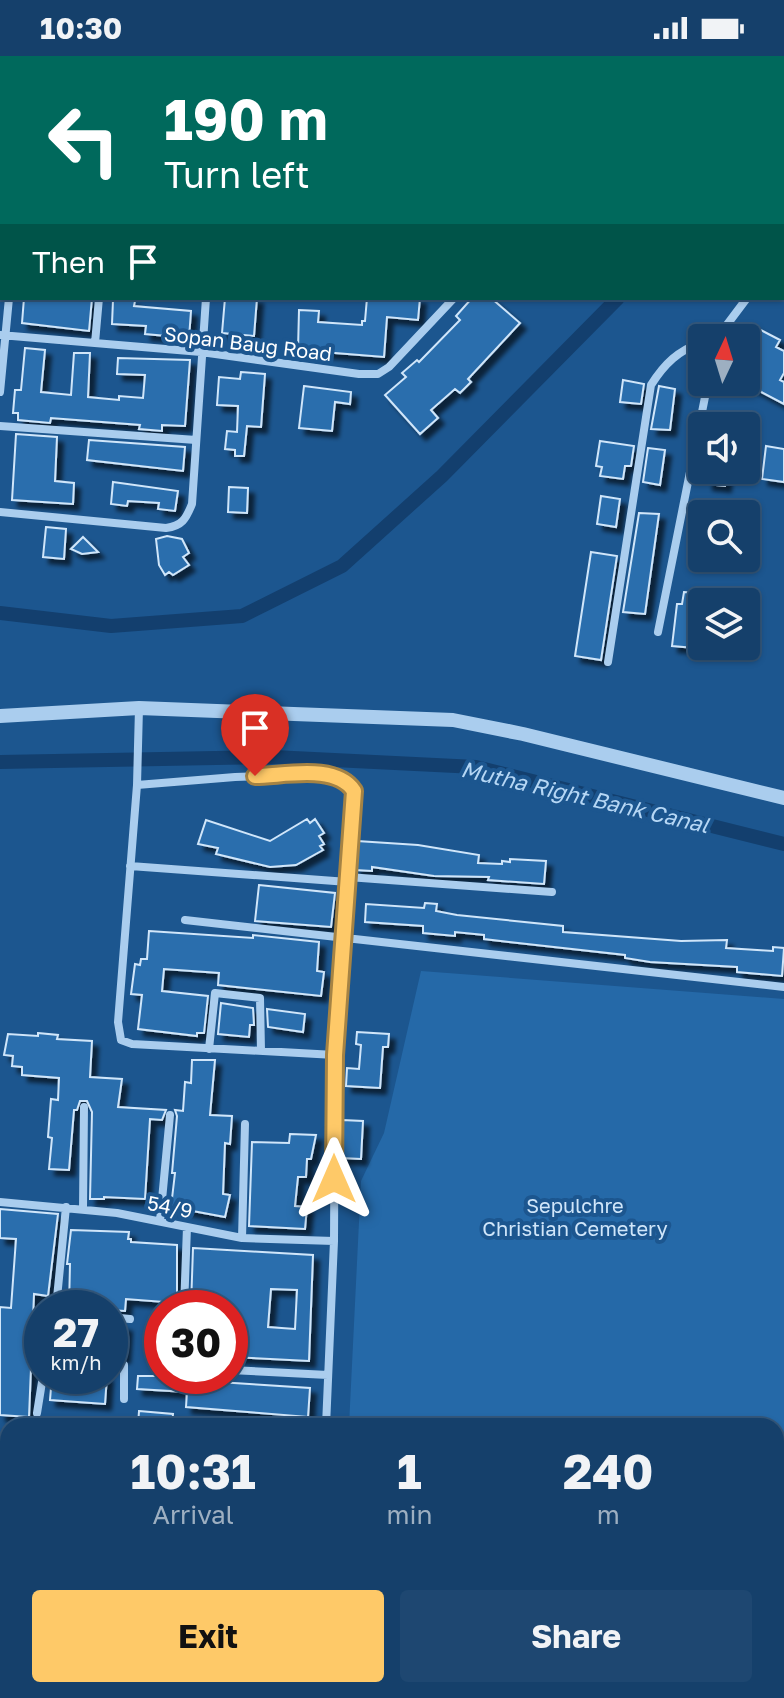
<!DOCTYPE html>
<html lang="en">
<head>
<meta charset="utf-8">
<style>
	:root { --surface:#15406b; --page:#1e4771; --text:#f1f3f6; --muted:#9dafc1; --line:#34597e; --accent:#fec968 }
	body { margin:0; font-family:"Golos Text",sans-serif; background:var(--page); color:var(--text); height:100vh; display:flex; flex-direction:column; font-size:30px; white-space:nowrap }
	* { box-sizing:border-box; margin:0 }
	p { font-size:26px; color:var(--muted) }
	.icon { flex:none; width:44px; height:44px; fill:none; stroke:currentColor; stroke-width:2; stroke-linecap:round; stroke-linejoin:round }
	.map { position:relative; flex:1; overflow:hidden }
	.sheet { position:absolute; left:0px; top:1362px; width:784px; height:280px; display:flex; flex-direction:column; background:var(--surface); border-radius:24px 24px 0 0; box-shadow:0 2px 6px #0004,0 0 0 2px var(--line) }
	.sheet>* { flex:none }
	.hud { position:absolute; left:0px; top:0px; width:784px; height:244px; box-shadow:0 2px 6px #0004,0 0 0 2px var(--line); background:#00695c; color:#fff; overflow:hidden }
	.needle { width:52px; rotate:4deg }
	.buttons { position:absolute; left:688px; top:268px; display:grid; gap:16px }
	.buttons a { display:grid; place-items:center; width:72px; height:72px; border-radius:8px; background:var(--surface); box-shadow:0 2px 6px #0004,0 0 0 2px var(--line); font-size:40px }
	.speed { position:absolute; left:24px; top:1234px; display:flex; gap:16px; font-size:40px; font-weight:700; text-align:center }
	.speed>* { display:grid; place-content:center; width:104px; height:104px; border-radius:50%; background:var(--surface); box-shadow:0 2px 6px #0004,0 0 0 2px var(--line); line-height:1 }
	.speed small { font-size:20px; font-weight:400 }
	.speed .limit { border:12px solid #d22; background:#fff; color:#111 }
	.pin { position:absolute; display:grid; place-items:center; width:68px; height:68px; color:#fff; margin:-82px -34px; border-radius:50% 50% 50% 0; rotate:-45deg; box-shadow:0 0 8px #0007 }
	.pin .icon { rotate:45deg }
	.me { position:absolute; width:88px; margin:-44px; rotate:0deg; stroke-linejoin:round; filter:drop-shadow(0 0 6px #0008) }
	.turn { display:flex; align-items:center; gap:28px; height:168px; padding:0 32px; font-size:36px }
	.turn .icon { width:104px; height:104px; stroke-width:2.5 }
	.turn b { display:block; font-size:56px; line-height:68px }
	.then { display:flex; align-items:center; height:76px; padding:0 32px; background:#0003; gap:16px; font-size:30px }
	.eta { display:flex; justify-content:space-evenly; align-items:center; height:136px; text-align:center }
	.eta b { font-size:48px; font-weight:700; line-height:56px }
	.button { display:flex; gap:16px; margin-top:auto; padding:16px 32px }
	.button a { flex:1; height:92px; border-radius:8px; background:var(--accent); color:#111; font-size:32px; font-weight:700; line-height:92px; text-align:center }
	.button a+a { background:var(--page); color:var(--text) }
	.status { display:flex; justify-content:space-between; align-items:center; height:56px; padding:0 40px; background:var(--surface); direction:ltr }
	.status svg { height:22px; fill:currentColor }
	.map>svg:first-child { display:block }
</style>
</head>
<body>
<div class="status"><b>10:30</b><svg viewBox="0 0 49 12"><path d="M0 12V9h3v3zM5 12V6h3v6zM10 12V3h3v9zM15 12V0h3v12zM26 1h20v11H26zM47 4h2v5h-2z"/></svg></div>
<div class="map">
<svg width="784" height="1642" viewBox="0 0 784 1642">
	<defs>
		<filter id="shadow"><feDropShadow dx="6" dy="6" stdDeviation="2" flood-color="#0009"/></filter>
	</defs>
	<rect width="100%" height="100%" fill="#1c568f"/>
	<path fill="#2569a8" d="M0 0H424L2 2V121Z
		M421 915 784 943V1536L776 1535V1370H349L361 1125 384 1077Z
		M648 1634H683L764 1642H646Z"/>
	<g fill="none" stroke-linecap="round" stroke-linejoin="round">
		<path stroke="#133f6e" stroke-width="14" d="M782 75 784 73
			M0 557 111 570 242 560 342 510 442 420 618 242
			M0 706 273 701 476 711 784 788"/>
	</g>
	<path fill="#2b6ead" stroke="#d0e6fa" stroke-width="2" fill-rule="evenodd" filter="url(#shadow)" d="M24 242H92L89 275 22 267Z
		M225 242H257L254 280 222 277Z
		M367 242H420L418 264 387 261 384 301 298 294 299 254 319 255 318 266 362 269V265H365Z
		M472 242H491L520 267 468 323 471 326 460 337 455 333 431 354 438 362 420 378 385 339 406 321 402 317 417 304 419 306 460 264 456 260Z
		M113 244 135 245 134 250 191 255 189 282 145 278 146 270 112 268Z
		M753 270 780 284 776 291 784 295V317L780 324 784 326V348L746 328V283Z
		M25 292 45 294 41 336 71 339 74 297H90L88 341 119 344V340L143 342 145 319 117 318 118 302 190 304 185 370 162 369V375L139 373 140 369 51 362 50 367 18 364V357H13L15 334H21Z
		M241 316 265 318 261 371 247 370 244 400H235V394L225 393 227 375 237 376 238 350 217 349 219 321 240 323Z
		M623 324 644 328 641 348 620 346Z
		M304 330 351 336 350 348 335 346 332 375 299 372Z
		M659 330 675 333 670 374 651 373Z
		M16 378 57 381 55 425 74 427 73 448 12 444Z
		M89 384 185 391 183 415 87 404Z
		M600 385 634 390 631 410H625L623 423 600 420 602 411 596 410Z
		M766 390 784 393V426L762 423Z
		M648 392 665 394 660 429 643 426Z
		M708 414H726L725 430 707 428Z
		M113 426 178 435 175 455 158 453 159 447 128 445 127 450 111 448Z
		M229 431 248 432 247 457 228 456Z
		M601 440 620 443 616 471 597 468Z
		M639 457 659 458 645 558 623 556Z
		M46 471 66 473 64 503 43 501Z
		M167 480 182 483 189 497 183 501 189 509 173 519 169 516 165 519 159 509 156 483Z
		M83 481 98 496 82 498 71 493Z
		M591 496 617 500 601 604 575 600Z
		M684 536 702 538 701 575H697L695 592 672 590 677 548H682Z
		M307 763 310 767 315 763 324 777 319 780 324 788 320 790 323 794 296 809 270 811 216 798 218 792 198 788 206 764 270 785Z
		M357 785 418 789 479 799 478 807 502 808V805L510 806V803L546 805 544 828 488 824 489 821 434 820 372 811V815L355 814Z
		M259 829 335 837 331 871 255 865Z
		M425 847 437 848 436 855 457 859 563 870V876L681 885 727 884 726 892 773 895V891L784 892 782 920 737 916V911L650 906 625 902V899L509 886 484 883V879L455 876V880L423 877V870L365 866 366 848 424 852Z
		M149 875 253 882V879L319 886 317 915 324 916 321 940 218 929 219 917 164 913 162 935 208 940 204 977H197V980L138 973 142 939 131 938 135 908 140 909 141 903H147Z
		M221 947 253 952 254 969H250L249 981 218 978Z
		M267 953 305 958 303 976 268 971Z
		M357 976 389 978 388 991H383L380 1032 346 1030 347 1012 359 1013 361 989 356 988Z
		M38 977 58 979 57 983 92 985 90 1021 122 1023 118 1051 166 1054 162 1064 150 1063 145 1143 104 1141V1143H90L92 1056 87 1045H80L77 1054H74L69 1114 49 1113 52 1082 48 1081 51 1043 58 1044 59 1022 22 1019V1011L12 1010 13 1000 4 999 8 978 38 980Z
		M192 1004H215L210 1059 232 1060 230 1088 225 1087 223 1138 230 1139 225 1161 171 1151 175 1117H172L177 1060 175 1054 183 1055 185 1026 191 1027Z
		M342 1064 363 1065 361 1103 341 1102Z
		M290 1078 316 1079 311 1103H307L306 1121H298L295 1150 307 1151 305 1173 249 1170 252 1086 289 1087Z
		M0 1153 58 1158 48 1240 34 1238 29 1361 0 1359V1251L11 1252 16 1183 0 1182Z
		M71 1174 129 1176 128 1183H131V1186L177 1189V1247L126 1243 125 1255 110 1254V1252L69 1251 70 1208H67Z
		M193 1192 313 1199 309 1305 230 1301V1251L191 1250ZM271 1233 297 1234 295 1273 268 1271Z
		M110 1268 126 1270 124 1301 110 1300Z
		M52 1320H107L105 1348 50 1344Z
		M138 1320H173V1323L310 1332 308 1361 186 1351 187 1336 137 1333Z
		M139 1355 173 1358 172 1370H138Z"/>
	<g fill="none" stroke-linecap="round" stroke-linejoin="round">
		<path stroke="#aacdee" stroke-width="8" d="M370 2V0
			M542 2V0
			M701 2 703 0
			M0 149H2
			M782 204 784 202
			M0 279 201 296 359 318H378L389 311 454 242
			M717 282 747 242
			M95 287 99 242
			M0 336 9 242
			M0 370 196 384
			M0 456 166 472C182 470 186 463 192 448L206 242
			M658 576 708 326
			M608 606 651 329C665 307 678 295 702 286
			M139 652 137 729 118 966 121 984 132 988 335 999
			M137 729 235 721 315 718 335 720 349 726 354 735 335 999 334 1185 326 1370
			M130 810 348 826
			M348 821 552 836
			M185 864 784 931
			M209 993 215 937 260 942 261 995
			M0 1146 117 1157 242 1182 334 1185
			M83 1153 84 1051
			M160 1165 170 1059
			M242 1182 245 1068
			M56 1252 66 1151
			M184 1252 187 1171
			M110 1261 130 1263
			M110 1308 124 1309V1343
			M230 1314 328 1319
			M37 1357 43 1320
			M197 1642 198 1634
			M265 1642V1634
			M513 1642 514 1634
			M601 1642 602 1634"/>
		<path stroke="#aacdee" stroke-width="14" d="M0 660 139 652 453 664 523 678 784 742"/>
		<path stroke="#f8fbff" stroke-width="22" d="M0 1529 8 1530
			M0 1547 8 1548
			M776 1583 784 1584
			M776 1618 784 1619"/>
	</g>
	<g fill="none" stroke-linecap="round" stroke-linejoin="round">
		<g stroke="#a58344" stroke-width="20">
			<path id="route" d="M255 720C283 720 336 707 354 735L335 999 334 1123"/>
		</g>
		<use href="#route" stroke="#fec968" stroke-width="14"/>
	</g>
	<g text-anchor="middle" stroke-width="8" stroke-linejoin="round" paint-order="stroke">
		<g font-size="20" fill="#fff" stroke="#1c568f">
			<text transform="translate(248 288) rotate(7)" y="7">Sopan Baug Road</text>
			<text transform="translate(170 1151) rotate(11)" y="7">54/9</text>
		</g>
		<g font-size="20" fill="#d0e6fa" stroke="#1c568f">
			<text x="575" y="1157">Sepulchre<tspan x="575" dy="23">Christian Cemetery</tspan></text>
		</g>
		<g font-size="22" font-style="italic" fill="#b6d7f5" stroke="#1c568f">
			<text transform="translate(585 741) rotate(13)" y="8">Mutha Right Bank Canal</text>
		</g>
	</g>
</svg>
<div class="buttons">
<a><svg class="needle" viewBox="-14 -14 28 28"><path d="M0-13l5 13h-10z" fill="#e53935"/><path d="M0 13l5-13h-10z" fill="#9dafc1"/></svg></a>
<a><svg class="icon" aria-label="sound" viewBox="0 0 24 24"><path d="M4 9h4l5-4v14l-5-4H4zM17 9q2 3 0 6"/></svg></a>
<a><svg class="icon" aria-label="search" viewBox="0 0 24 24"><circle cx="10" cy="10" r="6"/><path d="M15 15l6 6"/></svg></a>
<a><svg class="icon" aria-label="layers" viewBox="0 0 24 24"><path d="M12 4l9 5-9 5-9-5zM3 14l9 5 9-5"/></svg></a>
</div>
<div class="speed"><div>27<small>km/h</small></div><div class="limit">30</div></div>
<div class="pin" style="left:255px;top:720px;background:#d93025"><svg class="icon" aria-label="arrive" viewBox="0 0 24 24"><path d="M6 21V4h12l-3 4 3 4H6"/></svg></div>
<svg class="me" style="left:334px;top:1123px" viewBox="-20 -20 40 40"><path d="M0-17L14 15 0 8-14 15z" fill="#fec968" stroke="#fff" stroke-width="4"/></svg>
<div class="hud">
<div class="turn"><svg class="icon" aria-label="left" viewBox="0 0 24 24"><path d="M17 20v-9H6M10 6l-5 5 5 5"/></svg><div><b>190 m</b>Turn left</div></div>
<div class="then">Then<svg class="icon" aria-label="arrive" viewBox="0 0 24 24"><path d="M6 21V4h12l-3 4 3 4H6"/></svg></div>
</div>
<section class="sheet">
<div class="eta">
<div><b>10:31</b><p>Arrival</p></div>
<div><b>1</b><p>min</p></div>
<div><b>240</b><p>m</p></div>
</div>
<div class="button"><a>Exit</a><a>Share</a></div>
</section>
</div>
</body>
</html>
